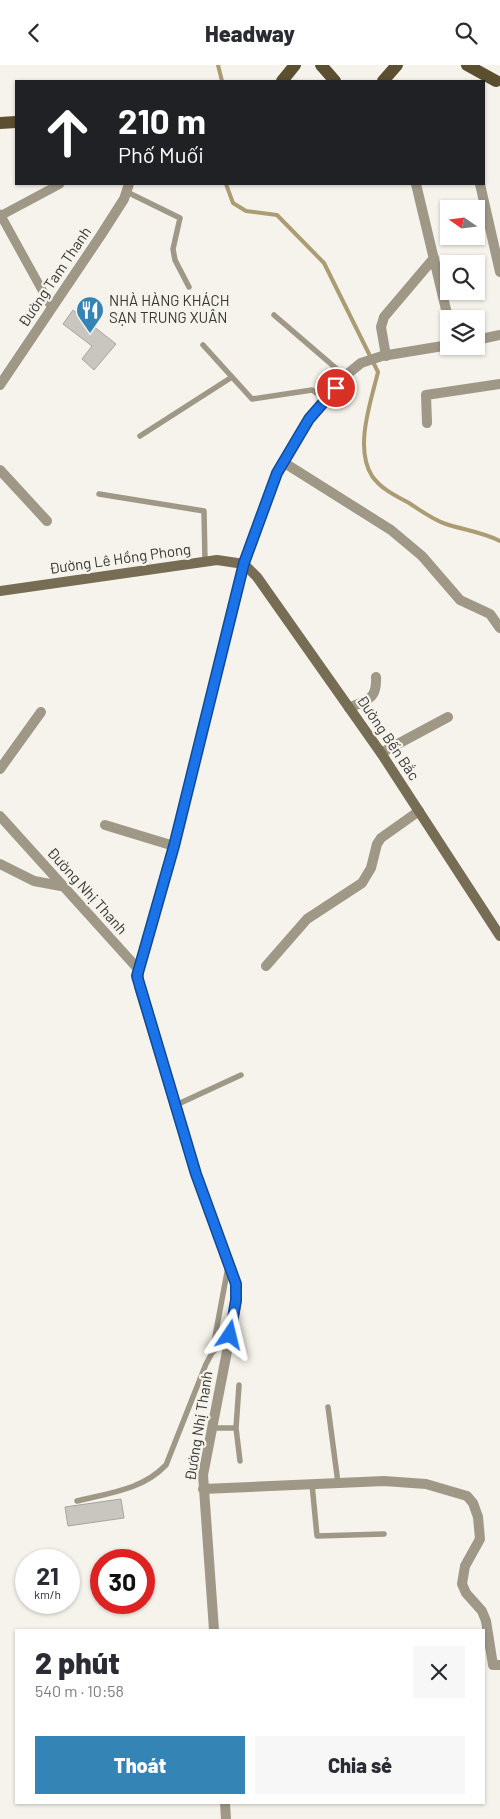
<!DOCTYPE html>
<html lang="vi">
<head>
<meta charset="utf-8">
<style>
	:root { --surface:#fff; --page:#f7f7f7; --text:#2b2b33; --muted:#7c7c81; --accent:#3485b6 }
	body { margin:0; font-family:Barlow,sans-serif; background:var(--page); color:var(--text); height:100vh; display:flex; flex-direction:column; font-size:19px; white-space:nowrap }
	* { box-sizing:border-box; margin:0 }
	p { font-size:16px; color:var(--muted) }
	.icon { flex:none; width:28px; height:28px; fill:none; stroke:currentColor; stroke-width:2; stroke-linecap:round; stroke-linejoin:round }
	.map { position:relative; flex:1; overflow:hidden }
	.panel { position:absolute; left:15px; top:1564px; width:470px; height:175px; display:flex; flex-direction:column; background:var(--surface); border-radius:0px; box-shadow:0 1px 4px #0004 }
	.panel>* { flex:none }
	.hud { position:absolute; left:15px; top:15px; width:470px; height:105px; border-radius:0px; box-shadow:0 1px 4px #0004; background:#202124; color:#fff; overflow:hidden }
	.needle { width:32px; rotate:284deg }
	.tools { position:absolute; left:440px; top:135px; display:grid; gap:10px }
	.tools a { display:grid; place-items:center; width:45px; height:45px; border-radius:0px; background:var(--surface); box-shadow:0 1px 4px #0004; font-size:25px }
	.speed { position:absolute; left:15px; top:1484px; display:flex; gap:10px; font-size:25px; font-weight:700; text-align:center }
	.speed>* { display:grid; place-content:center; width:65px; height:65px; border-radius:50%; background:var(--surface); box-shadow:0 1px 4px #0004; line-height:1 }
	.speed small { font-size:12px; font-weight:400 }
	.speed .limit { border:8px solid #d22; background:#fff; color:#111 }
	.pin { position:absolute; display:grid; place-items:center; width:42px; height:42px; color:#fff; margin:-21px; border:2px solid #fff; border-radius:50%; box-shadow:0 1px 5px #0007 }
	.me { position:absolute; width:55px; margin:-28px; rotate:10deg; stroke-linejoin:round; filter:drop-shadow(0 0 4px #0008) }
	.turn { display:flex; align-items:center; gap:18px; height:105px; padding:0 20px; font-size:22px }
	.turn .icon { width:65px; height:65px; stroke-width:2.5 }
	.turn b { display:block; font-size:35px; line-height:42px }
	.round { display:grid; place-items:center; flex:none; width:52px; height:52px; border-radius:0px; background:var(--page) }
	.overview { display:flex; align-items:center; justify-content:space-between; height:85px; padding:0 20px }
	h1 { font-size:30px; font-weight:800; line-height:38px }
	.action { display:flex; gap:10px; margin-top:auto; padding:10px 20px }
	.action a { flex:1; height:58px; border-radius:0px; background:var(--accent); color:#fff; font-size:20px; font-weight:800; line-height:58px; text-align:center }
	.action a+a { background:var(--page); color:var(--text) }
	header { display:flex; justify-content:space-between; align-items:center; height:65px; padding:0 20px; background:var(--surface); font-size:22px; font-weight:800 }
	.map>svg:first-child { display:block }
</style>
</head>
<body>
<header><svg class="icon" aria-label="back" viewBox="0 0 24 24"><path d="M15 5l-7 7 7 7"/></svg>Headway<svg class="icon" aria-label="search" viewBox="0 0 24 24"><circle cx="10" cy="10" r="6"/><path d="M15 15l6 6"/></svg></header>
<div class="map">
<svg width="500" height="1754" viewBox="0 0 500 1754">
	<rect width="100%" height="100%" fill="#f5f3eb"/>
	<g fill="none" stroke-linecap="round" stroke-linejoin="round">
		<path stroke="#ac9c74" stroke-width="4" d="M218 0 222 16
			M226 119 233 138 246 146 277 150 324 198 378 307C371 336 354 383 372 411 381 424 396 431 409 438 420 445 433 455 446 459 464 465 483 467 500 476"/>
	</g>
	<path fill="#c8c6be" stroke="#a6a49d" d="M73 245 116 279 94 305 82 294 92 281 63 259Z
		M121 1434 124 1453 68 1461 65 1442Z"/>
	<g fill="none" stroke-linecap="round" stroke-linejoin="round">
		<path stroke="#9f9887" stroke-width="5.5" d="M127 127 180 153 173 184 175 195 189 222
			M274 250 345 311
			M203 280 252 334 312 325 326 334
			M140 371 232 312
			M99 429 204 446 205 497
			M176 1040 241 1010
			M212 1288 228 1202
			M328 1342 338 1418
			M212 1363H236L240 1396
			M236 1363 239 1320
			M312 1419 317 1471 384 1469
			M77 1436C109 1428 142 1425 166 1400L206 1299 212 1288 229 1271"/>
		<path stroke="#9f9887" stroke-width="9" d="M0 149 52 243
			M0 151 60 119"/>
		<path stroke="#9f9887" stroke-width="10" d="M416 119 449 257
			M480 119 500 207
			M476 275 500 270
			M386 291 381 262 384 252 434 193
			M427 358 426 330 500 319
			M283 397 391 465 422 491 460 535 490 549 500 563
			M0 405 47 456
			M349 643C368 634 377 635 376 612
			M381 688 448 652
			M0 704 41 647
			M0 751 139 905V922L196 1109 236 1219 237 1235 203 1410 214 1565
			M105 760 174 781
			M0 799 34 816 61 821
			M266 901 307 854 362 818 371 803 377 779 381 773 419 746
			M139 905 174 781 244 499 277 408 309 354 345 311 361 298 382 291 449 280
			M203 1424 384 1416 426 1419 467 1431 473 1438 478 1452 480 1474 465 1501 462 1519 466 1528 482 1546 486 1556 493 1600H500
			M225 1738 226 1754"/>
		<path stroke="#9f9887" stroke-width="10" d="M0 320 101 170 124 134 129 119"/>
		<path stroke="#776d54" stroke-width="10" d="M0 526 217 495 244 499 257 512 381 688 500 871"/>
		<path stroke="#5b4f30" stroke-width="12" d="M321 0 335 16
			M467 0 496 16
			M282 16 295 0
			M383 16 397 0
			M0 58 16 57"/>
	</g>
	<g fill="none" stroke-linecap="round" stroke-linejoin="round">
		<g stroke="#114b97" stroke-width="12">
			<path id="route" d="M230 1270 236 1235V1219L196 1109 137 911 174 781 244 498 277 408 309 354 336 323"/>
		</g>
		<use href="#route" stroke="#1a73e8" stroke-width="9"/>
	</g>
	<defs>
		<g id="restaurant-pin" transform="scale(1.4375)"><path d="M0 17L-7.5 6A9.5 9.5 0 1 1 7.5 6Z" fill="#3485b6" stroke="#f5f3eb"/><path d="M-5-6h1v4h1v-4h1v4h1v-4h1v5L-1.5 .5V6h-2V.5L-5-1ZM5-6V6H3V1.5H1.5Q1.5-4 5-6Z" fill="#fff"/></g>
	</defs>
	<g fill-rule="evenodd">
		<use href="#restaurant-pin" x="90" y="245"/>
	</g>
	<g text-anchor="middle" stroke-width="4.5" stroke-linejoin="round" paint-order="stroke">
		<g font-size="15" fill="#373633" stroke="#f5f3eb">
			<text transform="translate(55 212) rotate(-56)" y="5">Đường Tam Thanh</text>
			<text transform="translate(120 494) rotate(-8)" y="5">Đường Lê Hồng Phong</text>
			<text transform="translate(388 673) rotate(56)" y="5">Đường Bến Bắc</text>
			<text transform="translate(87 826) rotate(48)" y="5">Đường Nhị Thanh</text>
			<text transform="translate(199 1361) rotate(-81)" y="5">Đường Nhị Thanh</text>
		</g>
		<g font-size="15" fill="#373633" stroke="#f5f3eb" text-anchor="start">
			<text x="109" y="241">NHÀ HÀNG KHÁCH<tspan x="109" dy="17">SẠN TRUNG XUÂN</tspan></text>
		</g>
	</g>
</svg>
<div class="tools">
<a><svg class="needle" viewBox="-14 -14 28 28"><path d="M0-13l5 13h-10z" fill="#e53935"/><path d="M0 13l5-13h-10z" fill="#7c7c81"/></svg></a>
<a><svg class="icon" aria-label="search" viewBox="0 0 24 24"><circle cx="10" cy="10" r="6"/><path d="M15 15l6 6"/></svg></a>
<a><svg class="icon" aria-label="layers" viewBox="0 0 24 24"><path d="M12 4l9 5-9 5-9-5zM3 14l9 5 9-5"/></svg></a>
</div>
<div class="speed"><div>21<small>km/h</small></div><div class="limit">30</div></div>
<div class="pin" style="left:336px;top:323px;background:#d93025"><svg class="icon" aria-label="arrive" viewBox="0 0 24 24"><path d="M6 21V4h12l-3 4 3 4H6"/></svg></div>
<svg class="me" style="left:230px;top:1270px" viewBox="-20 -20 40 40"><path d="M0-17L14 15 0 8-14 15z" fill="#1a73e8" stroke="#fff" stroke-width="4"/></svg>
<div class="hud">
<div class="turn"><svg class="icon" aria-label="ahead" viewBox="0 0 24 24"><path d="M12 20V5M6 11l6-6 6 6"/></svg><div><b>210 m</b>Phố Muối</div></div>
</div>
<section class="panel">
<div class="overview"><div><h1>2 phút</h1><p>540 m · 10:58</p></div><a class="round"><svg class="icon" aria-label="close" viewBox="0 0 24 24"><path d="M6 6l12 12M18 6L6 18"/></svg></a></div>
<div class="action"><a>Thoát</a><a>Chia sẻ</a></div>
</section>
</div>
</body>
</html>
